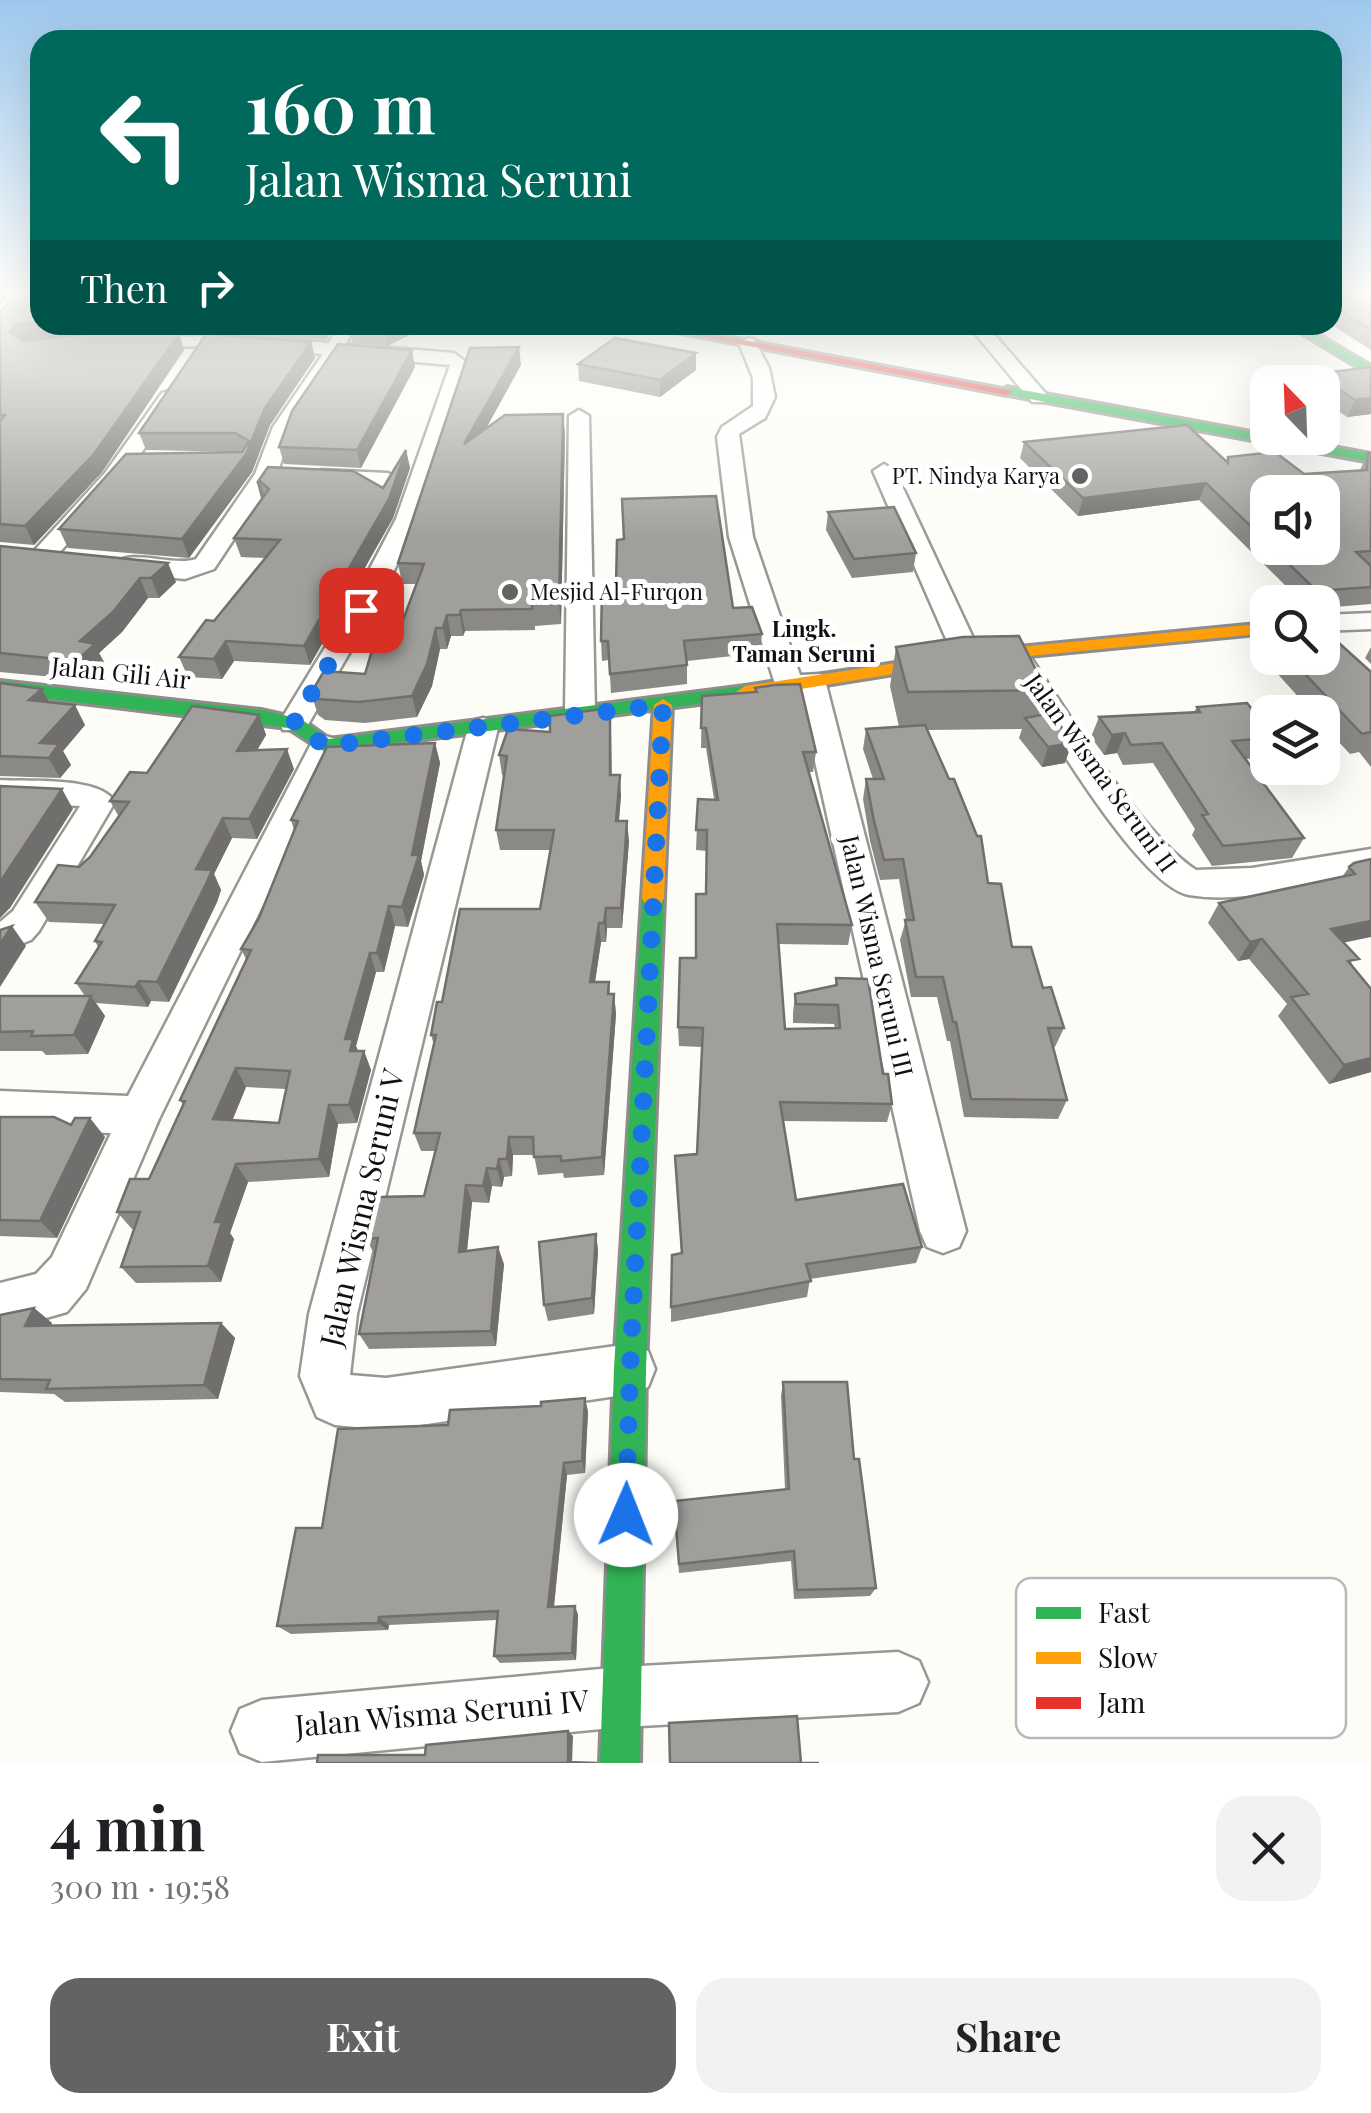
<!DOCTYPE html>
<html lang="en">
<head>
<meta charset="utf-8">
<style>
	:root { --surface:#fff; --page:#f2f2f2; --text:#202124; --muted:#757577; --accent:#646362 }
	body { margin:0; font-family:"Playfair Display",serif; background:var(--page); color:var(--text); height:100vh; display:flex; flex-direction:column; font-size:38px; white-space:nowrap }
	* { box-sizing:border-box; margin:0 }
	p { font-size:32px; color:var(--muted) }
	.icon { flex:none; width:55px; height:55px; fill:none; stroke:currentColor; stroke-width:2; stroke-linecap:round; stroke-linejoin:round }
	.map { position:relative; height:1763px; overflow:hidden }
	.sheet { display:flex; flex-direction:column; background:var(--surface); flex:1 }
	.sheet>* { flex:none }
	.banner { position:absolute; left:30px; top:30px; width:1312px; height:305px; border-radius:30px; box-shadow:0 10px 40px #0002; background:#00695c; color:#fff; overflow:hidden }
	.needle { width:65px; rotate:337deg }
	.buttons { position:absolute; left:1250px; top:365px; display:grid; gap:20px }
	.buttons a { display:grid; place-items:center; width:90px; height:90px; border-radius:20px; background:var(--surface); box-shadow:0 10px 40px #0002; font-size:50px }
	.pin { position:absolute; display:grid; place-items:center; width:85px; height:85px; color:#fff; margin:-42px; border-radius:20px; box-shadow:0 5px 15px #0006 }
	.me { position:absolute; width:110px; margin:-55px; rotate:1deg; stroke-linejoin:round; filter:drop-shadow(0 0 8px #0008) }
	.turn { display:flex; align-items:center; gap:35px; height:210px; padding:0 50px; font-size:45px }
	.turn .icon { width:130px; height:130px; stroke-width:2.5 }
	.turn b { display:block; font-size:70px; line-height:85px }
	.then { display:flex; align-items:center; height:95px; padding:0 50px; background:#0003; gap:20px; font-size:38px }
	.round { display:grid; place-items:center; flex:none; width:105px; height:105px; border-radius:30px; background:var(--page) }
	.overview { display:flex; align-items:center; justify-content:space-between; height:170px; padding:0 50px }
	h1 { font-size:60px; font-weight:700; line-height:75px }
	.primary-button { display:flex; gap:20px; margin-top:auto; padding:20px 50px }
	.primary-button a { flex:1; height:115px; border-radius:30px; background:var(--accent); color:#fff; font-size:40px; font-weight:700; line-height:115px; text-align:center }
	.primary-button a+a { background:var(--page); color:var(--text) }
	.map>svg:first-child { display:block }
</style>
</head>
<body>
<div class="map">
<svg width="1371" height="1763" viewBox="0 0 1371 1763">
	<rect width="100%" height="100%" fill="#fdfcf7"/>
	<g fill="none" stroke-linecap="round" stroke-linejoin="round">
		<g stroke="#979795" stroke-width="5">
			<path id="street" d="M337 325H355L346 344 454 353 469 364 420 519 374 610 309 723 305 730H283L279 723 348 610 396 519 450 365 340 355 293 427 277 474 214 569 185 579 125 573 112 565C131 547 172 567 196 559L255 474 273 427 323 354 239 346 136 347 127 342 136 337 239 336 329 343Z
				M968 325H986L1046 394V402H1032Z
				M748 338 754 339 769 368 775 397 765 418 739 434 753 537 800 675 821 674 825 680 966 1231 959 1247 943 1253 927 1247 920 1231 799 690H779L775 684 729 537 717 437 722 427 753 406V378L739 343Z
				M169 391 179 397 121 483 51 562H33L30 557 33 552 105 473 162 393Z
				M579 410 589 416 595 713 591 720H569L565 713 569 416Z
				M884 464 895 471 982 657 978 663 968 665 954 657 873 471Z
				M321 470 388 473 399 480 388 487 313 482 310 477Z
				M1371 613V629L1322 631V615Z
				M1017 650 1027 652C1067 710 1140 834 1196 870L1252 868 1371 849V873C1314 882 1247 905 1189 895 1137 886 1035 707 1003 658Z
				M483 718 494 721 498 728 357 1314 350 1375 386 1378 630 1344 648 1351 655 1369 648 1387 630 1394 386 1430 335 1425 317 1417 300 1376 309 1314 468 728 472 721Z
				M325 736 336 739 340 746 159 1119 86 1289 67 1312 0 1331V1283L36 1274 52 1257 111 1133 0 1129V1091L128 1096 310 746 314 739Z
				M0 780C29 782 100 776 115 802L39 931 31 940 0 952V922L13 911 80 806 0 802Z
				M898 1652 919 1661 928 1682 919 1703 898 1712 622 1727 262 1762 240 1753 231 1731 240 1709 262 1700 622 1667Z"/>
		</g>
		<g stroke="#8e8d8b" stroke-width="6">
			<path id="fast" d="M1288 325H1302L1371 366V375Z
				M1007 387 1371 454V462L1003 394 1001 391Z
				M0 681 261 710 301 719 329 739 745 686 754 692 745 698 325 752 288 728 0 693Z
				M653 890 661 892 664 898 646 1369 640 1763H600L614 1369 642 898 645 892Z"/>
		</g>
		<g stroke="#8e8d8b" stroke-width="6">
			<path id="slow" d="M1268 623V633L968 662 745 698 736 692 745 686 968 652Z
				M663 699 672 705 664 898 661 904H645L642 898 654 705Z"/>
		</g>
		<g stroke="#8e8d8b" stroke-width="6">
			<path id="jam" d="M639 325H664L1013 391 1007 395Z"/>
		</g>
		<use href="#street" fill="#fffffe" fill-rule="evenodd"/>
		<use href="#fast" fill="#30b455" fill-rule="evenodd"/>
		<use href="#slow" fill="#ff9f0a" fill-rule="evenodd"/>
		<use href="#jam" fill="#e5322d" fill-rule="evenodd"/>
	</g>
	<path fill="#8a8986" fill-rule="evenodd" d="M1332 294H1371V350L1332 325Z
		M0 311 40 325H333L326 340 136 328 88 334 184 350 102 472 34 545 0 542Z
		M349 325H430L387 346 352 343Z
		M311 342 315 358 270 425 252 472 189 558 68 548 59 529 243 452 146 450 139 433Z
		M412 350 415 367 361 468 284 464 279 447Z
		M578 364 696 370 660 397 579 381Z
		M521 365 486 428 565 433 561 624 535 626V630L465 631 463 636H451L447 649H440L432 686 417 717 365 723 325 720 318 715 311 693 365 674 397 636 416 584H402L398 563Z
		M1371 367V414L1347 417 1322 400V382H1312L1316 374Z
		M1024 442 1226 462 1228 457 1304 474 1360 470 1368 453H1371V604L1322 608V602H1302L1199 500 1078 516 1020 458ZM1268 492 1322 548H1268Z
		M406 450 410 468 393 518 310 665 234 661 222 679 188 677 179 657 214 621 265 558 241 557 234 538 262 500 257 483 268 467 383 488Z
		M828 512 916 553 913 572 852 578 826 530Z
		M0 546 176 582 159 598H148L122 632 99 653 105 664 86 680 0 672Z
		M733 608 762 634 760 653 687 661V684L611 693 609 660 602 661 601 641Z
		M896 647 1046 690 1039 715 1065 763 1042 767 1019 738 1022 729 927 730 1012 947 1043 988 1064 1028 1055 1047H1053L1067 1100 1058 1119 964 1117 950 1041H947L937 997H911L900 940 906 920 899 879 880 880 870 841 863 799 866 779H873L863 749 866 729 899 727 890 686Z
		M1371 647V664L1365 658Z
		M1268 655V658H1322L1371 672V767L1359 752 1350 754 1322 724V712H1312L1265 660Z
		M0 683 50 702 85 725 63 751 71 765 60 778 0 776Z
		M755 688 816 752 813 772H809L852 925 848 945 778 944 785 1029 835 1028 834 1024 793 1023V1013L795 994 835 985 836 978 883 1074 892 1104 887 1122 783 1121 796 1200 922 1247 916 1263 810 1279 807 1297 671 1322V1307L681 1253 675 1156 697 1154 702 1047 679 1046 678 1027 696 958 706 894 707 851 696 850 698 799H714L706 748H701L702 696 755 692Z
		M1197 707 1268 729V750L1263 758 1245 759 1304 838 1292 858 1212 866 1192 835 1195 829 1153 763 1123 765 1117 753 1104 755 1091 737 1099 717 1194 712Z
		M259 715 266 735 257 750 294 769 257 839 232 838 214 874 221 890 217 902 169 1002 151 1001 148 1007 96 1003 105 1016 88 1054 46 1055 42 1051H0V996H85L76 983 98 947 95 941 104 924 49 922 35 902 90 857 119 817 110 801 147 773Z
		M611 728 612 775 621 795 619 821 629 841 622 928H607L606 942H601L595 982H609L610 994H614L616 1014 604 1175 564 1178 563 1173 538 1175 534 1155H513L512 1176 504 1177 502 1187 492 1186 489 1203 472 1202 467 1251 504 1264 496 1346 369 1349 359 1334 375 1255 366 1239 424 1196 436 1151H421L414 1133 434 1045 431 1035 442 1002 540 909 551 850H500L496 830 504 776 502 775 499 755 550 732Z
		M435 743 440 763 421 861 424 875 408 927 395 926 384 972H376L356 1046 358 1051H364L371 1070 357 1123 338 1124 329 1177 248 1182 230 1233 234 1239 221 1282 136 1283 121 1267 134 1229H132L117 1212 149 1179 183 1105 180 1100 246 959 241 949 259 918 294 830 291 820ZM246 1087 286 1089 279 1123 232 1121Z
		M1371 859 1344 943 1353 967 1371 1072 1329 1084 1278 1016 1287 1004 1249 959 1238 961 1208 923 1219 903 1342 877 1349 867Z
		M0 1117 71 1125 105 1137 57 1238 0 1236Z
		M596 1234 598 1251 594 1314 548 1321 544 1305Z
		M34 1308 52 1323 51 1326 221 1323 235 1338 218 1399 65 1402 54 1394 0 1392V1315Z
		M783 1382 854 1459 876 1588 870 1596 794 1599 791 1561 679 1573 674 1501 785 1489 781 1396Z
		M588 1411 585 1473 567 1475 554 1607 575 1606 578 1615 576 1660 500 1663 494 1656 497 1620 389 1625 388 1630 291 1634 277 1626 322 1528 448 1425Z"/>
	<path fill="#716f6d" d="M0 294H11L0 305Z
		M40 322V325H135L136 328 23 340 17 349 10 332 16 324Z
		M322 325H333L326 340Z
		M393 325H430L387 346 384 329Z
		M179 334 184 350 102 472 34 545 25 526Z
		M311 342 315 358 270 425 252 472 189 558 182 539 246 454 265 408Z
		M519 347 521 365 467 463 464 444Z
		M412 350 415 367 361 468 357 450Z
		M696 353V370L660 397V380Z
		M1371 398V414L1347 417 1355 400Z
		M563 414 565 433 561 624 559 603Z
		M406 450 410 468 393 518 310 665 304 646Z
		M260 481 265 499 262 502 257 483Z
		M1206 483 1199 500 1078 516 1083 498Z
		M168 563 176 582 159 598 151 578Z
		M140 578 148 598 122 632 99 653 105 664 86 680 76 661 80 641Z
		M461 610 465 631 463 636 460 615Z
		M447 615 451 636 447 649 443 628Z
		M436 628 440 649 432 686 417 717 412 696Z
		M226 641 234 661 222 679 214 659Z
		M42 689 53 709 29 700Z
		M75 705 85 725 63 751 71 765 60 778 40 743Z
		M259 715 266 735 245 771 237 751Z
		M1125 733 1117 753 1104 755 1112 735Z
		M435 743 440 763 421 861 424 875 408 927 402 907Z
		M1072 743 1065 763 1042 767 1048 747Z
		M287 749 294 769 257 839 249 819Z
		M620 775 621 795 617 841 616 821Z
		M62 789 73 809 10 908 0 918V882Z
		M223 818 232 838 214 874 221 890 217 902 169 1002 157 982 196 869Z
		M627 821 629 841 622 928 621 908Z
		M389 906 395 926 384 972 377 953Z
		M606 908 607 928 606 942 604 923Z
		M1371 921V937L1318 948 1331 929Z
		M599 923 601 942 592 1002 590 982Z
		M12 926 26 946 0 987V944Z
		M1262 939 1249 959 1238 961 1250 942Z
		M370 953 376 972 356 1046 361 1058 358 1070 345 1039Z
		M139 981 151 1001 148 1007 135 987Z
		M614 994 616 1014 604 1175 602 1157Z
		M91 996 105 1016 88 1054 74 1035Z
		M364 1051 371 1070 357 1123 349 1105Z
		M1371 1058V1072L1329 1084 1344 1065Z
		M236 1068 246 1087 225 1138 213 1119Z
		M329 1105 338 1124 329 1177 319 1159Z
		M90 1118 105 1137 57 1238 40 1221Z
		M509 1137 513 1155 512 1176 507 1159Z
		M499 1159 504 1177 502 1187 497 1169Z
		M236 1164 248 1182 230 1233 234 1239 221 1282 208 1266 215 1222Z
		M487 1168 492 1186 489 1203 483 1186Z
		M466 1185 472 1202 465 1269 459 1252Z
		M596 1234 598 1251 594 1314 592 1298Z
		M498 1247 504 1264 496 1346 491 1331Z
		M34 1308 52 1323 44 1341 25 1326Z
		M221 1323 235 1338 218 1399 204 1385Z
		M585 1398 588 1411 585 1473 582 1461Z
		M564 1463 567 1475 553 1615 548 1607Z
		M575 1606 578 1615 576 1660 572 1653Z
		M379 1617 389 1625 388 1630 378 1623Z
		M568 1731 573 1736 572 1763 568 1762Z"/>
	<path fill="#a19f9c" stroke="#716f6d" stroke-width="2.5" fill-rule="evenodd" d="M17 294H40V322L16 324 10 332 23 341 84 334H179L94 454 25 526 0 524V421L5 415H0V311Z
		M1332 294H1371V329L1332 305Z
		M349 325H393L384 329 348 327Z
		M206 334 311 342 265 408 246 454 182 539 59 529 126 454 242 452 249 441 235 433H139Z
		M615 338 696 353 660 380 578 364Z
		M338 344 412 350 357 450 279 447 292 411Z
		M519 347 464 444 505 415 563 414 559 603 532 604V609L461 610 460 615H447L443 628H436L427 664 412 696 359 702 318 699 311 693 324 671 365 674 376 637 397 636 424 564 398 563 470 348Z
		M1371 367V398L1355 400 1316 374Z
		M1187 425 1228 463V457L1275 452 1304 474 1367 470 1368 453H1371V551L1356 552 1371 566V587L1317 591 1272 548H1322V492H1268V543L1206 483 1083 498 1024 442Z
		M406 450 389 499 304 646 226 641 214 659 179 657 206 620 214 621 280 540 234 538 269 489 260 481 257 483 268 467 353 471 383 488Z
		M716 496 733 608 752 607 762 634 684 641 687 665 610 674 608 641H601L602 587 616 586 617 540 624 539 622 499Z
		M894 507 916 553 854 559 828 512Z
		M0 546 168 563 151 578H140L113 612 80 641 95 644 76 661 0 653Z
		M1329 634 1371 672V732L1362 734 1290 658H1322V635Z
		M1019 636 1046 690 908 692 896 647 963 637Z
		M0 683 42 689 29 700 75 705 40 743 59 744 49 758 0 756Z
		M800 684 816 752H803L852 925 777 924 785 1029 840 1028 838 1005 796 1004 795 994 837 985 836 978 868 979 883 1074H888L892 1104 780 1102 796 1200 903 1184 922 1247 806 1264 811 1281 671 1307 672 1255 682 1253 675 1156 697 1154 703 1028 678 1027 680 958H696V894H706L707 830H696L698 799 718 800 706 728H701L702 696 757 692 755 688 774 685Z
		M1247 703 1268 729V738L1232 741 1304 838 1223 846 1202 815 1208 814 1162 743 1131 745 1125 733 1112 735 1099 717 1200 712 1197 707Z
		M192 706 259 715 237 751 287 749 249 819 223 818 196 869 212 870 207 882 157 982 139 981 135 987 76 983 102 942 95 941 115 905 35 902 58 865 79 867 90 857 129 802 110 801 130 772 147 773Z
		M610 708V775H620L616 821H627L621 908H606L604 923H599L590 982H609L608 994H614L602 1157 561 1161V1156L534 1157 533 1137H509L507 1159H499L497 1169 487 1168 483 1186 466 1185 459 1252 498 1247 491 1331 359 1334 378 1238 366 1239 377 1197 424 1196 440 1133H414L436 1035H431L437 1002H442L460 909H540L554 830H496L507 756 499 755 508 729 550 732V716Z
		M1052 713 1072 743 1048 747 1025 718Z
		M925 725 949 779H954L977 836H981L988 883 1001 884 1012 947H1031L1043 988 1051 987 1064 1028H1048L1067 1100 971 1099 956 1022H953L943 977H916L905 920H914L903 859 884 860 874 821 866 779H884L866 729Z
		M435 743 412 855H419L402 907 389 906 377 953H370L345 1039H353L350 1051H364L349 1105H329L319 1159 236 1164 215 1222H222L208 1266 121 1267 140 1212H117L130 1179H149L185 1101 180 1100 251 950 241 949 259 918 298 821 291 820 327 747ZM236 1068 290 1071 279 1123 213 1119Z
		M0 786 62 789 0 882Z
		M1371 859V921L1331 929 1359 959 1348 961 1371 989V1058L1344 1065 1291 997 1308 994 1262 939 1250 942 1219 903 1355 874 1349 867 1354 863Z
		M12 926 0 944V930Z
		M0 996H91L74 1035 31 1036 33 1031 0 1032Z
		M0 1117H54L71 1125 75 1118H90L40 1221 0 1220Z
		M596 1234 592 1298 544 1305 539 1242Z
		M34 1308 25 1326 221 1323 204 1385 46 1389 50 1380 0 1379V1315Z
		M783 1382H847L854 1459H859L876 1588 797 1590 794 1551 679 1564 674 1501 789 1489Z
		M585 1398 582 1461 564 1463 548 1607 575 1606 572 1653 494 1656 498 1611 379 1617 378 1623 277 1626 296 1528H322L338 1429 448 1425 450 1410 541 1406V1402Z
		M797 1716 801 1763H819H670L669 1723Z
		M568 1731V1762L597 1763H317L318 1755H425L426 1745Z"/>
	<linearGradient id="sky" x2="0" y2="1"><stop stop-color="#9dc8ee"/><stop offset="0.54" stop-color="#fefefb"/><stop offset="1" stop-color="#fefefb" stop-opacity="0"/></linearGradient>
	<rect width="1371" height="541" fill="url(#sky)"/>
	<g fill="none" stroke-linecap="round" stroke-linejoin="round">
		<path stroke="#1a73e8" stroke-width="18" stroke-dasharray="0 32.4" d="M361 610 294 723 325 746 663 705 630 1369 626 1515"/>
	</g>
	<g fill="#646362" stroke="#fff" stroke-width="4">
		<circle cx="1080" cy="476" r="10"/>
		<circle cx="510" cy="592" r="10"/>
	</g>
	<g text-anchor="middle" stroke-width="10" stroke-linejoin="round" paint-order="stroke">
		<g font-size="22" fill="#111" stroke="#fff" text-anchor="end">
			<text x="1060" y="484">PT. Nindya Karya</text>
			<text x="530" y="600" text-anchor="start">Mesjid Al-Furqon</text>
		</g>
		<g font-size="22" font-weight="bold" fill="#111" stroke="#fff">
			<text x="804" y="637">Lingk.<tspan x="804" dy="25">Taman Seruni</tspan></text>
		</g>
		<g font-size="25" fill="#111" stroke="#fff">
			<text transform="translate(121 673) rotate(6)" y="9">Jalan Gili Air</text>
			<text transform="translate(1101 773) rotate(54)" y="9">Jalan Wisma Seruni II</text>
			<text transform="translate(877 956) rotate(77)" y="9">Jalan Wisma Seruni III</text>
		</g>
		<g font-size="30" fill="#111" stroke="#fff">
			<text transform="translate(363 1208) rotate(-77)" y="10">Jalan Wisma Seruni V</text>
			<text transform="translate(442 1714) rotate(-5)" y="10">Jalan Wisma Seruni IV</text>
		</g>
	</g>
	<rect x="1016" y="1578" width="330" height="160" rx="15" fill="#fff" stroke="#b8b8b8" stroke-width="2.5"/>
	<rect x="1036" y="1607" width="45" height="12" fill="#30b455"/>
	<rect x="1036" y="1652" width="45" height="12" fill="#ff9f0a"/>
	<rect x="1036" y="1697" width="45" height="12" fill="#e5322d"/>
	<g font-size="28" fill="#111">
		<text x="1098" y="1623">Fast</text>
		<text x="1098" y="1668">Slow</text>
		<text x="1098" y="1713">Jam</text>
	</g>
</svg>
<div class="buttons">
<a><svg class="needle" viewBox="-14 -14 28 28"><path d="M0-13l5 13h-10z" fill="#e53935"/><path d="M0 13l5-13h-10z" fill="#757577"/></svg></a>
<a><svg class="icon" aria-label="sound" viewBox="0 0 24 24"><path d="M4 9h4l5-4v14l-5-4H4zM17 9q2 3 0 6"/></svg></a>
<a><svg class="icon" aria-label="search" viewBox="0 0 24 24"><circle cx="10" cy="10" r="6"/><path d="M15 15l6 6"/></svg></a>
<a><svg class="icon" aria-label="layers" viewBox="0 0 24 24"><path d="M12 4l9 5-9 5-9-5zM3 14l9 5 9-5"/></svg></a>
</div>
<div class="pin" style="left:361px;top:610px;background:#d93025"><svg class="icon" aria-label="arrive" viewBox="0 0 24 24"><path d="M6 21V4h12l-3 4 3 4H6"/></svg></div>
<svg class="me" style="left:626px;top:1515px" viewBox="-20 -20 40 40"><circle r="19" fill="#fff"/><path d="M0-13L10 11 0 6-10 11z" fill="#1a73e8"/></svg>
<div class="banner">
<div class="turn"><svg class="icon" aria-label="left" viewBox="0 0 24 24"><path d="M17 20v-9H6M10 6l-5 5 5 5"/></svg><div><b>160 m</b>Jalan Wisma Seruni</div></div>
<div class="then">Then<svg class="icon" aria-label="right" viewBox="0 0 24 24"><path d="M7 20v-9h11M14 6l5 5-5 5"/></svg></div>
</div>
</div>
<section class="sheet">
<div class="overview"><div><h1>4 min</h1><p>300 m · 19:58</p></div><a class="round"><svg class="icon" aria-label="close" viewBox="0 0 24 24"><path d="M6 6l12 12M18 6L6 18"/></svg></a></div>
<div class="primary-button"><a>Exit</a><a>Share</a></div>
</section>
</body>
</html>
